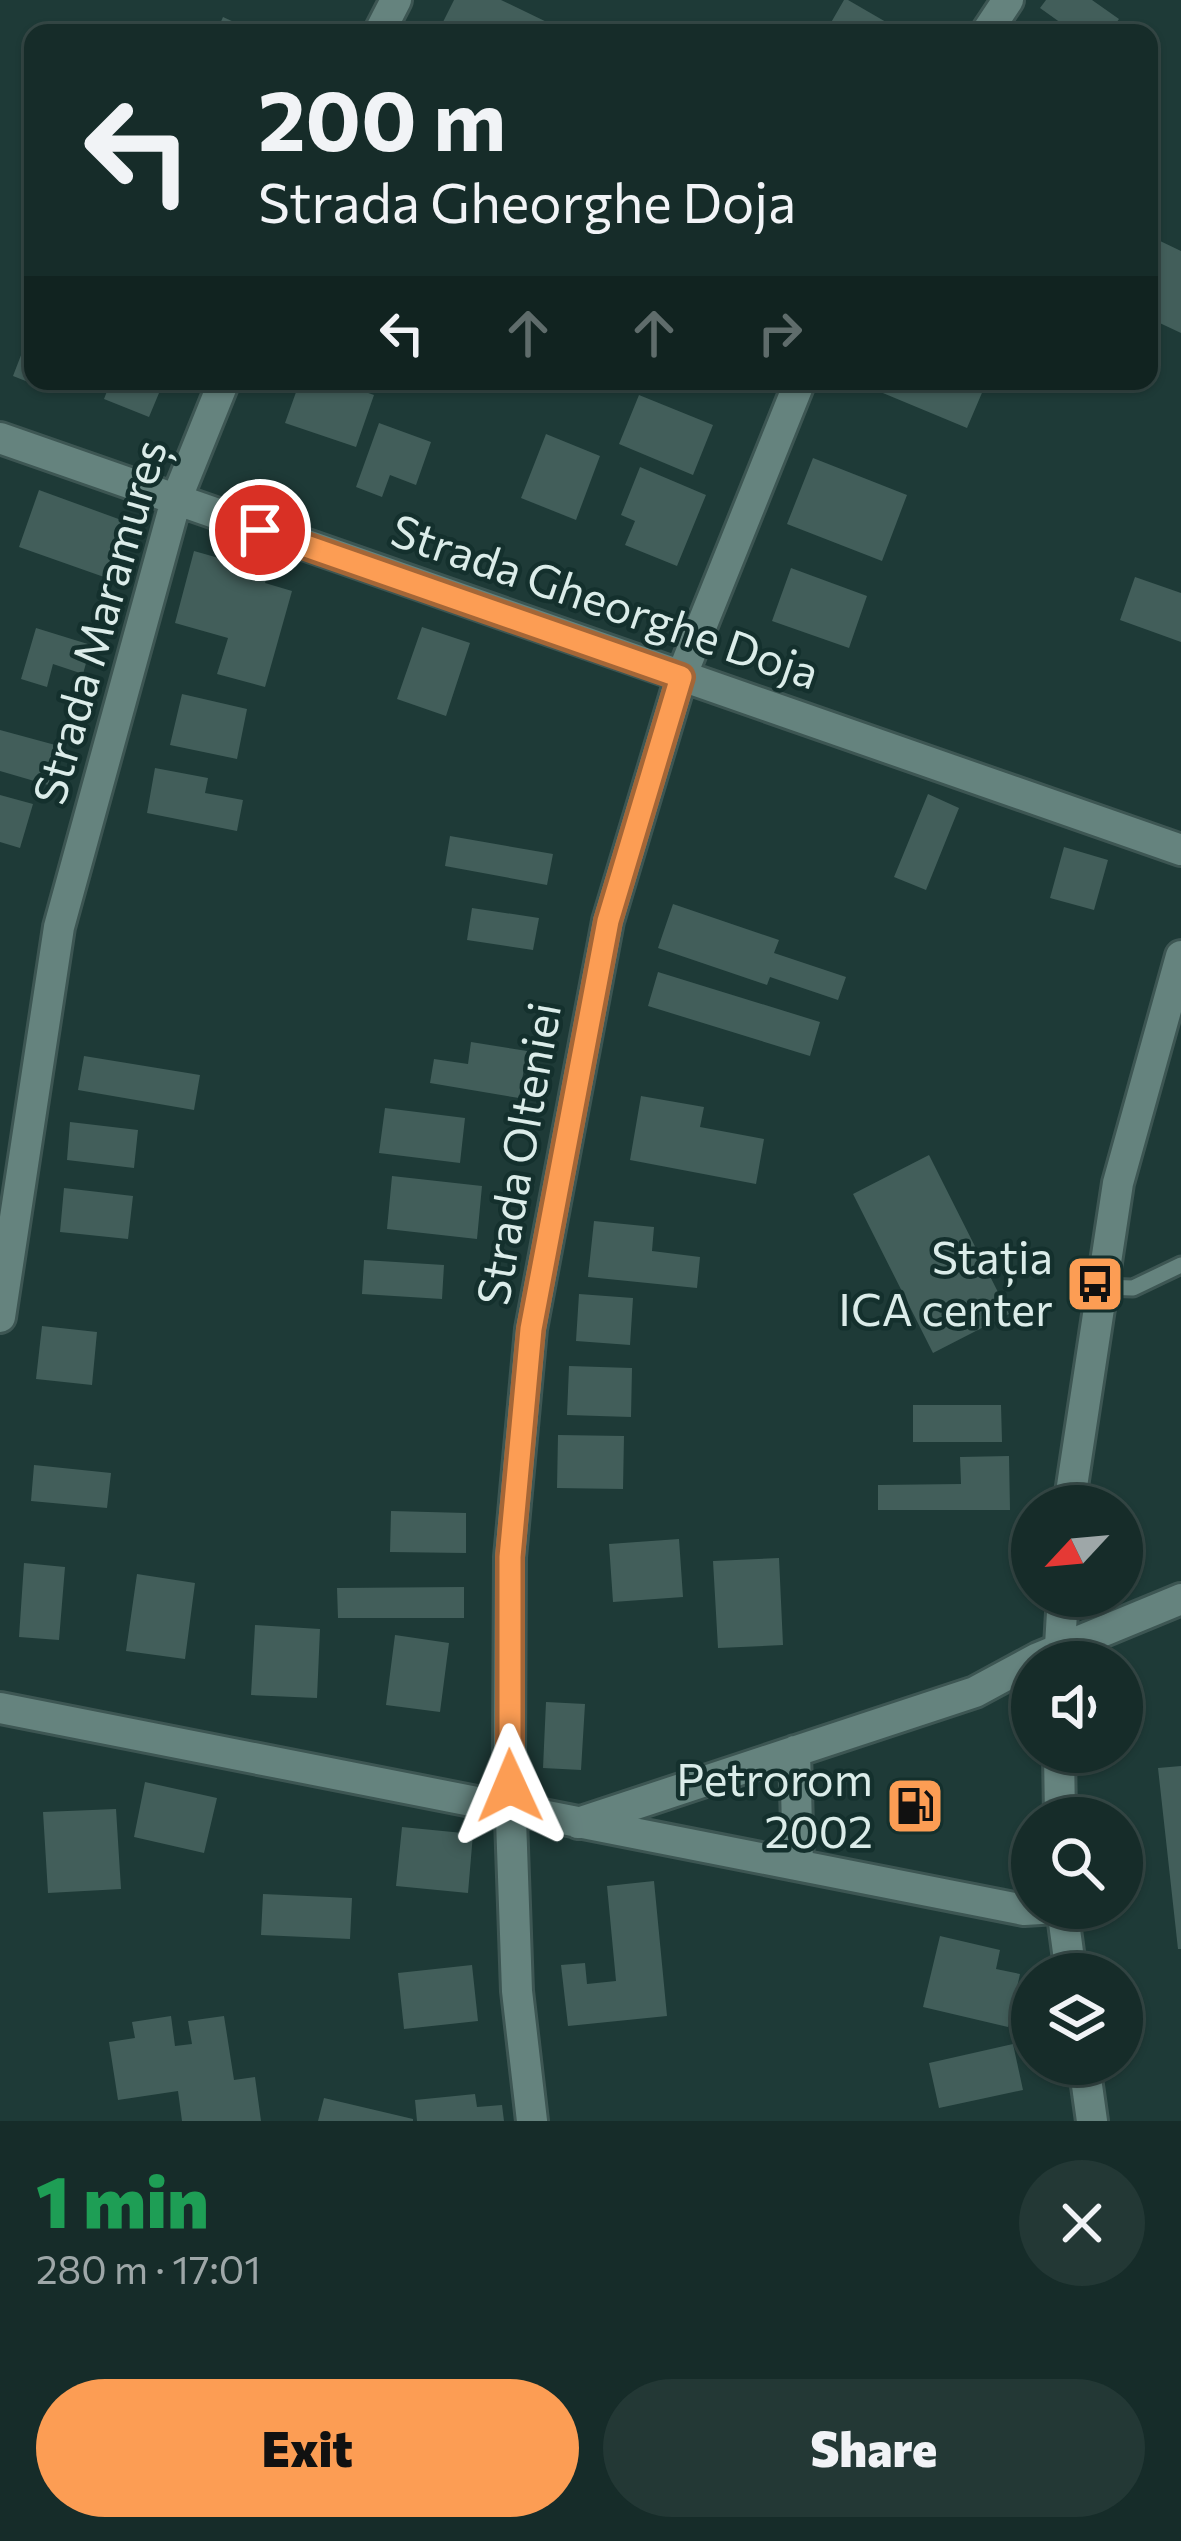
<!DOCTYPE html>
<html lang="en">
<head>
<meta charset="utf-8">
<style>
	:root { --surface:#162c29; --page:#233835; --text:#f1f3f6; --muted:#9ea7a8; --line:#354846; --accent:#fc9d54 }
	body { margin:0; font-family:Commissioner,sans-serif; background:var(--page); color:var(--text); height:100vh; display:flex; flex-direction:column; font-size:45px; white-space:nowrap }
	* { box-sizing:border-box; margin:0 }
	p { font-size:39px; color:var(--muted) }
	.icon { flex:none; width:66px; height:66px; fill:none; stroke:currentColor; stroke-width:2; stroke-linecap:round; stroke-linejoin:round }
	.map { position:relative; height:2121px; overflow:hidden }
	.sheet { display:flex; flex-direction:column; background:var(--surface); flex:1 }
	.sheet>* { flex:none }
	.banner { position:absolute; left:24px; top:24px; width:1134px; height:366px; border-radius:24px; box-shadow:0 3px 9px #0004,0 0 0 3px var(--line); background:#162c29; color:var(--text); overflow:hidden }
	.needle { width:78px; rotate:244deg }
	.fabs { position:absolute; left:1011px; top:1485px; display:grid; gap:24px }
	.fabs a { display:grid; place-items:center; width:132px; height:132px; border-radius:50%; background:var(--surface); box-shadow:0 3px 9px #0004,0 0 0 3px var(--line); font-size:60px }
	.pin { position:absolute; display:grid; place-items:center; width:102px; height:102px; color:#fff; margin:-51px; border:6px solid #fff; border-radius:50%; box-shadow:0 3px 12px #0007 }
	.me { position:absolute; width:132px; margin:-66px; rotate:359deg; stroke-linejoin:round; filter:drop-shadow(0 0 9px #0008) }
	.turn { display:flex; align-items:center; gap:42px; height:252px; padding:0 36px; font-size:54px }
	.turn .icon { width:156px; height:156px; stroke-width:2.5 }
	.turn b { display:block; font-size:84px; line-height:102px }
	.lanes { display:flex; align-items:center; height:114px; padding:0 36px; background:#0003; justify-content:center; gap:60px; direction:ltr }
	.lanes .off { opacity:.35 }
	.round { display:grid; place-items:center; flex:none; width:126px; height:126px; border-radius:63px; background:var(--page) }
	.headline { display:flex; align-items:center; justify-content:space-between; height:204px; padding:0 36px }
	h1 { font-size:72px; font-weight:800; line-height:90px; color:#1e9e55 }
	.cta { display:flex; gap:24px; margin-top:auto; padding:24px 36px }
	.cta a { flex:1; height:138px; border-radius:72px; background:var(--accent); color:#111; font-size:48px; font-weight:800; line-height:138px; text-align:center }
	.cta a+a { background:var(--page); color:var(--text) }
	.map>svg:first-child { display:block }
</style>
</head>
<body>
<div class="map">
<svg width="1181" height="2121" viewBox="0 0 1181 2121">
	<rect width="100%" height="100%" fill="#1e3a37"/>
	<path fill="#425e5a" d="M454 0H501L555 26 551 33H466L443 22Z
		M844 0H848L905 33H825Z
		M1046 0H1092L1119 19 1109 33H1075L1040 8Z
		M223 17 258 33H216Z
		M1158 240 1181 251V333L1149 318V259Z
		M33 324V381H61L56 393 13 376Z
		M111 381H164L149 417 104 399Z
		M300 381H334L374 395 356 447 285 423Z
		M854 381H987L967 428Z
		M639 395 713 425 693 475 619 444Z
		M379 423 431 442 416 485 390 475 382 497 356 487Z
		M546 434 600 456 576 520 521 498Z
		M813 458 907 495 882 561 787 524Z
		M640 467 706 495 677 566 625 545 635 521 621 515Z
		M39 490 124 521 104 577 19 547Z
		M194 551 268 572 265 583 292 591 265 687 217 674 228 638 175 623Z
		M791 568 867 596 849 648 772 621Z
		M1135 577 1181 593V642L1120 620Z
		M422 627 470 643 446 716 397 699Z
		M36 628 91 645 83 674 53 664 47 687 21 679Z
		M182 694 247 709 237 759 170 745Z
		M0 730 59 746 48 785 0 771Z
		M155 768 208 778 205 793 243 800 237 831 147 813Z
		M928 794 959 808 926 890 894 877Z
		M0 795 33 804 20 848 0 842Z
		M450 836 553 854 547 885 445 866Z
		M1064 847 1108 860 1094 910 1050 898Z
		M673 904 779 940 774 953 846 977 838 1000 770 977 767 985 658 948Z
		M472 908 539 918 533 950 467 940Z
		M658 972 820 1022 810 1056 648 1006Z
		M471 1042 527 1051 519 1098 430 1083 434 1059 468 1064Z
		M84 1056 200 1075 194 1110 78 1090Z
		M641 1096 704 1107 700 1127 764 1139 756 1184 630 1160Z
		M385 1108 465 1118 460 1163 379 1153Z
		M70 1122 138 1130 134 1168 67 1160Z
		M929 1155 1009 1314 933 1353 853 1194Z
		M392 1176 482 1186 477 1239 387 1229Z
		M64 1188 133 1196 128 1239 60 1232Z
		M594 1221 654 1227 652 1251 700 1257 697 1288 588 1277Z
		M364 1260 444 1265 442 1299 362 1294Z
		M579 1294 633 1298 630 1345 576 1341Z
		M42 1326 97 1332 92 1385 36 1379Z
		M569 1366 632 1368 631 1417 567 1415Z
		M913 1405H1001L1002 1442H913Z
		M558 1435 624 1436 623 1489 557 1488Z
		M1009 1456 1010 1510H878V1485L961 1484 960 1457Z
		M34 1465 111 1473 107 1508 31 1501Z
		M391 1511 466 1513V1553L390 1552Z
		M679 1539 683 1597 613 1602 609 1544Z
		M779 1558 783 1645 718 1648 713 1561Z
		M24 1563 65 1567 59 1640 19 1637Z
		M137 1574 195 1583 185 1659 126 1651Z
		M464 1587V1618H338L337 1588Z
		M255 1625 320 1629 317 1698 251 1695Z
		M395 1635 449 1643 440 1712 386 1705Z
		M546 1702 585 1704 581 1770 543 1768Z
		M1181 1766V1949H1178L1158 1768Z
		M145 1782 217 1798 204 1853 134 1837Z
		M116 1809 121 1889 48 1893 43 1812Z
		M402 1827 473 1834 468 1893 396 1886Z
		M654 1881 667 2016 568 2026 561 1965 585 1963 587 1984 616 1981 607 1886Z
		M263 1894 352 1898 350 1939 261 1935Z
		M940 1936 1000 1950 996 1969 1020 1974 1008 2027 923 2007Z
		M472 1965 478 2021 404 2029 398 1973Z
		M171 2016 175 2046 192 2044 188 2021 224 2016 234 2080 255 2077 261 2121H182L178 2091 118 2100 109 2042 135 2038 132 2022Z
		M1013 2044 1023 2090 939 2108 929 2063Z
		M475 2094 477 2107 502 2105 504 2121H417L415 2100Z
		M324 2098 413 2119V2121H318Z"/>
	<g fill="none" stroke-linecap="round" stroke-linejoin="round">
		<g stroke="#3d5653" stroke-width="21">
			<path id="service" d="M1100 1287 1133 1288 1181 1265"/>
		</g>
		<g stroke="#3d5653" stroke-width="36">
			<path id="minor" d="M379 33 396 0
				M986 33 1008 0
				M0 438 1181 850
				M0 1317 59 927 176 500 224 381
				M0 1708 1024 1910 1057 1908
				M795 1751 798 1865
				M578 1823 975 1692 1038 1658 1181 1599
				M532 2121 517 1991 509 1762 510 1557 531 1329 608 921 681 677 800 381"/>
		</g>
		<g stroke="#3d5653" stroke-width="36">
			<path id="secondary" d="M1069 1506 1118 1183 1181 956
				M1059 1662 1063 1596
				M1059 1752 1060 1818
				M1062 1908 1071 1974
				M1084 2064 1092 2121"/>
		</g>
		<use href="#service" stroke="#65837e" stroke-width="15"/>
		<use href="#minor" stroke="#65837e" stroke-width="30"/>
		<use href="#secondary" stroke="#65837e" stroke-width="30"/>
	</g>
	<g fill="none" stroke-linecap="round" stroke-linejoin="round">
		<g stroke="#a46637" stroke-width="30">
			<path id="route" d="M260 530 681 677 608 921 531 1329 510 1557V1786"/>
		</g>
		<use href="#route" stroke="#fc9d54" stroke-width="21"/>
	</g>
	<defs>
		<g id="bus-square" transform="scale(3)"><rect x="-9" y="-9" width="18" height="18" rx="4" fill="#fc9d54" stroke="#14302d"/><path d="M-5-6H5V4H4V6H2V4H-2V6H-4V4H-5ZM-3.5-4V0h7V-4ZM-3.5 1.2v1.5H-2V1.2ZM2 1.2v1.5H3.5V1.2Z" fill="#111"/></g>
		<g id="fuel-square" transform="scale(3)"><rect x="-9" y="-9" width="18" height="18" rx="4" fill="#fc9d54" stroke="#14302d"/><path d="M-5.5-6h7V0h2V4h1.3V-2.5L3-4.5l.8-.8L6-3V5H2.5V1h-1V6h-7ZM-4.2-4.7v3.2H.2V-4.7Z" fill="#111"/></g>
	</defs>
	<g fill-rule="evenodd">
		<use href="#bus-square" x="1095" y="1284"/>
		<use href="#fuel-square" x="915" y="1806"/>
	</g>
	<g text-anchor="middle" stroke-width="9" stroke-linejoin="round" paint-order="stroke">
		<g font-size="45" fill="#dbece9" stroke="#14302d">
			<text transform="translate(605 602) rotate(19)" y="16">Strada Gheorghe Doja</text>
			<text transform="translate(100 622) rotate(-74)" y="16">Strada Maramureș</text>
			<text transform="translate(519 1154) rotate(-80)" y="16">Strada Olteniei</text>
		</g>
		<g font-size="45" fill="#dbece9" stroke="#14302d" text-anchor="end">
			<text x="1053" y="1274">Stația<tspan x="1053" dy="52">ICA center</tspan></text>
			<text x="873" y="1796">Petrorom<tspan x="873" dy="52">2002</tspan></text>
		</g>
	</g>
</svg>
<div class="fabs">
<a><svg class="needle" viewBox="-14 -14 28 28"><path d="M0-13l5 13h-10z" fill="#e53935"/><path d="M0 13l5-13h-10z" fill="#9ea7a8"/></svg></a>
<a><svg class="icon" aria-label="sound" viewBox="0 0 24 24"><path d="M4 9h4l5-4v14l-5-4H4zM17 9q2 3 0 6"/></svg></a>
<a><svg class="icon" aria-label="search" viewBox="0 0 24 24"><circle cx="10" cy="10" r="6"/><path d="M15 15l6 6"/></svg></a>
<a><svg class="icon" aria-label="layers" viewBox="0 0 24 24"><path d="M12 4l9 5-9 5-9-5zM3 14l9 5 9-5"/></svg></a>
</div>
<div class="pin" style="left:260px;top:530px;background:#d93025"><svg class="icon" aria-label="arrive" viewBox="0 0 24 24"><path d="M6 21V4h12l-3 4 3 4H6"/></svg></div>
<svg class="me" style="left:510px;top:1786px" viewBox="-20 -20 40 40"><path d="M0-17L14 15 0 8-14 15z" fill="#fc9d54" stroke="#fff" stroke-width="4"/></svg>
<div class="banner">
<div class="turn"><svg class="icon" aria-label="left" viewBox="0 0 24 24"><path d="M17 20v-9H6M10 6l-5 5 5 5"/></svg><div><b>200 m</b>Strada Gheorghe Doja</div></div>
<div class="lanes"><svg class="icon" aria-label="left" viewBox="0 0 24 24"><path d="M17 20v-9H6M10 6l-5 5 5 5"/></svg><svg class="icon off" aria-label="ahead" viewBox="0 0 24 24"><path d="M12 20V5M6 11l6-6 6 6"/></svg><svg class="icon off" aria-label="ahead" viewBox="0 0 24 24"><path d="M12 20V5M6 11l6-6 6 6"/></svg><svg class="icon off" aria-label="right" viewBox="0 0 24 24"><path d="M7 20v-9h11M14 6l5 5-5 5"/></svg></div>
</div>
</div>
<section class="sheet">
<div class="headline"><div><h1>1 min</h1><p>280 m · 17:01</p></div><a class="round"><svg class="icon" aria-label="close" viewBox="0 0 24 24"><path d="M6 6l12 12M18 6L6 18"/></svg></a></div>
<div class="cta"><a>Exit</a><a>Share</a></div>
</section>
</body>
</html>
